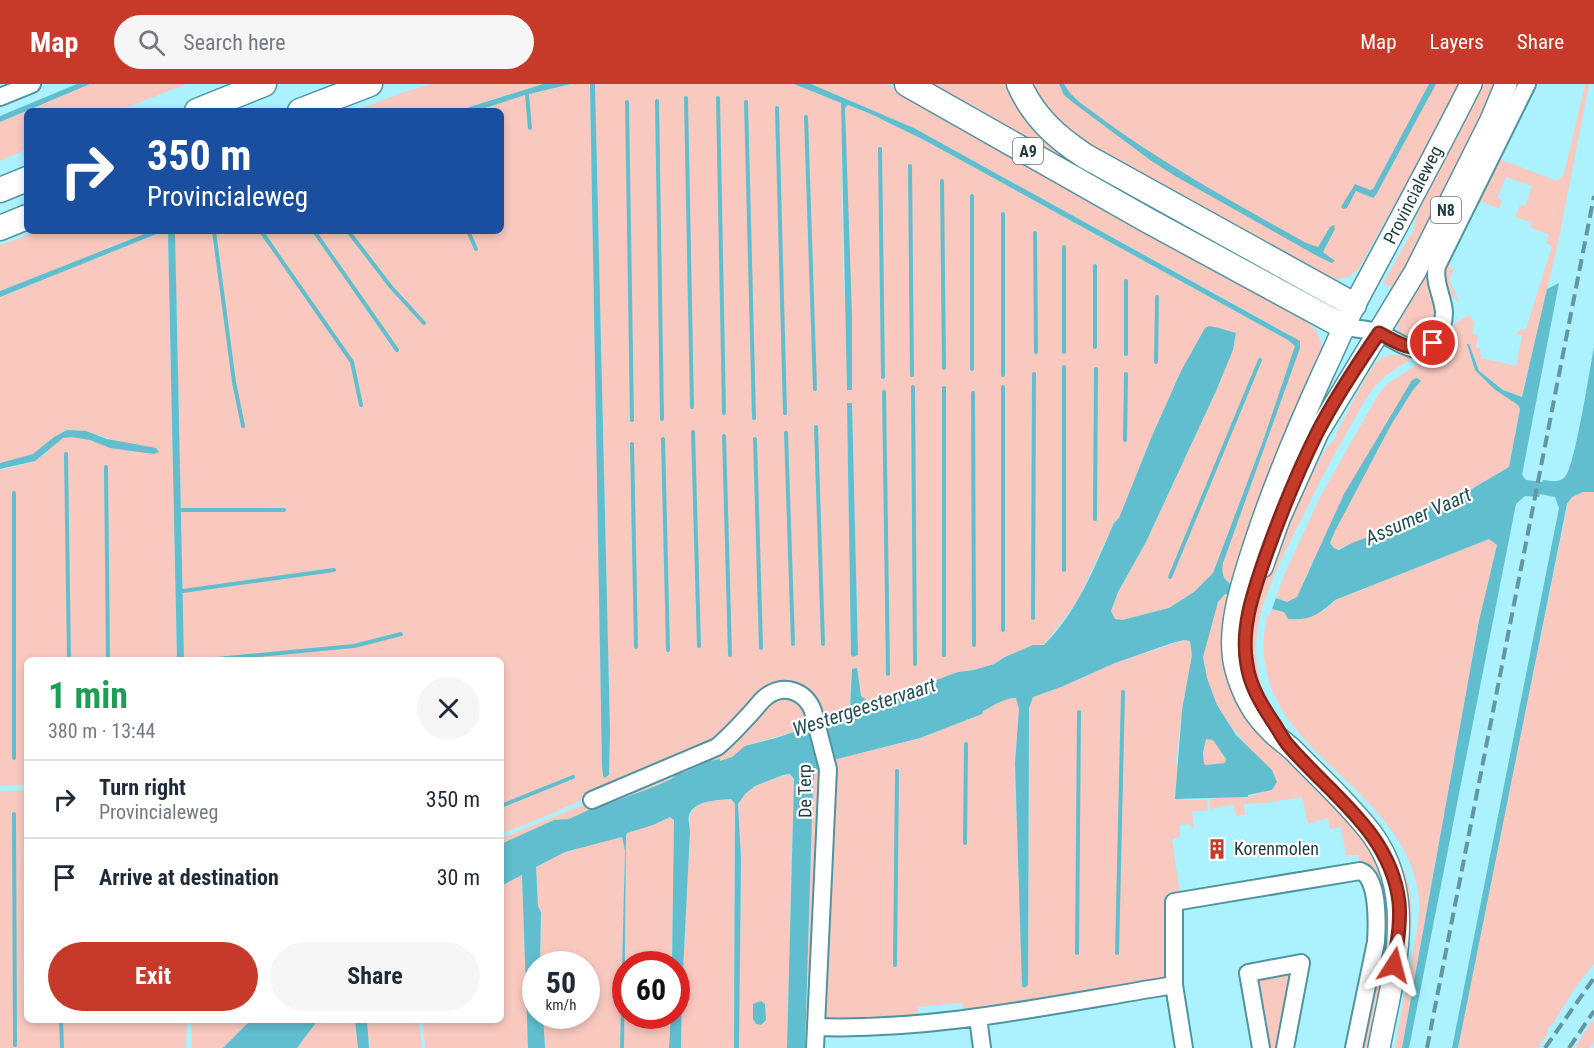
<!DOCTYPE html>
<html lang="en">
<head>
<meta charset="utf-8">
<style>
	:root { --surface:#fff; --page:#f6f6f7; --text:#1f2937; --muted:#747a83; --line:#e0e1e3; --accent:#c73a29 }
	body { margin:0; font-family:"Roboto Condensed",sans-serif; background:var(--page); color:var(--text); height:100vh; display:flex; flex-direction:column; font-size:22px; white-space:nowrap }
	* { box-sizing:border-box; margin:0 }
	p { font-size:20px; color:var(--muted) }
	.icon { flex:none; width:33px; height:33px; fill:none; stroke:currentColor; stroke-width:2; stroke-linecap:round; stroke-linejoin:round }
	.map { position:relative; flex:1; overflow:hidden }
	.panel { position:absolute; left:24px; top:573px; width:480px; height:366px; display:flex; flex-direction:column; background:var(--surface); border-radius:9px; box-shadow:0 3px 9px #0003 }
	.panel>* { flex:none }
	.guide { position:absolute; left:24px; top:24px; width:480px; height:126px; border-radius:9px; box-shadow:0 3px 9px #0003; background:#1a4fa0; color:#fff; overflow:hidden }
	.speed { position:absolute; left:522px; top:867px; display:flex; gap:12px; font-size:30px; font-weight:700; text-align:center }
	.speed>* { display:grid; place-content:center; width:78px; height:78px; border-radius:50%; background:var(--surface); box-shadow:0 3px 9px #0003; line-height:1 }
	.speed small { font-size:15px; font-weight:400 }
	.speed .limit { border:9px solid #d22; background:#fff; color:#111 }
	.pin { position:absolute; display:grid; place-items:center; width:51px; height:51px; color:#fff; margin:-26px; border:3px solid #fff; border-radius:50%; box-shadow:0 2px 6px #0007 }
	.me { position:absolute; width:66px; margin:-33px; rotate:9deg; stroke-linejoin:round; filter:drop-shadow(0 0 4px #0008) }
	.turn { display:flex; align-items:center; gap:21px; height:126px; padding:0 24px; font-size:27px }
	.turn .icon { width:78px; height:78px; stroke-width:2.5 }
	.turn b { display:block; font-size:42px; line-height:51px }
	.round { display:grid; place-items:center; flex:none; width:63px; height:63px; border-radius:32px; background:var(--page) }
	.head { display:flex; align-items:center; justify-content:space-between; height:102px; padding:0 24px }
	h1 { font-size:36px; font-weight:700; line-height:45px; color:#1e9e55 }
	.cta { display:flex; gap:12px; margin-top:auto; padding:12px 24px }
	.cta a { flex:1; height:69px; border-radius:36px; background:var(--accent); color:#fff; font-size:24px; font-weight:700; line-height:69px; text-align:center }
	.cta a+a { background:var(--page); color:var(--text) }
	ul { padding:0; list-style:none }
	li { display:flex; align-items:center; gap:18px; height:78px; padding:0 24px; border-top:2px solid var(--line) }
	li div { flex:1 }
	li b { display:block; font-size:22px }
	li em { font-style:normal }
	header { display:flex; align-items:center; gap:36px; box-sizing:border-box; height:84px; padding:0 30px; background:var(--accent); color:#fff }
	header strong { font-size:28px }
	nav { display:flex; gap:33px; margin-inline-start:auto; font-size:21px }
	.search { width:420px; height:54px; background:var(--page); display:flex; align-items:center; gap:15px; box-sizing:border-box; padding:0 21px; border-radius:33px; color:var(--muted); font-size:22px }
	.map>svg:first-child { display:block }
</style>
</head>
<body>
<header>
<strong>Map</strong>
<div class="search"><svg class="icon" aria-label="search" viewBox="0 0 24 24"><circle cx="10" cy="10" r="6"/><path d="M15 15l6 6"/></svg>Search here</div>
<nav><a>Map</a><a>Layers</a><a>Share</a></nav>
</header>
<div class="map">
<svg width="1594" height="964" viewBox="0 0 1594 964">
	<rect width="100%" height="100%" fill="#abf1fe"/>
	<path fill="#f9c9c0" fill-rule="evenodd" d="M90 0H186L118 27H27V65L0 77V38Z
		M433 0H543L457 27H355L404 8Z
		M571 0H590V2L603 692 608 693 609 691 610 647 595 0H794L841 18 843 189 851 306 845 24 847 21 871 30 926 57 1288 256 1290 251 914 44 811 0H887L975 47 1231 196 1304 236 1316 246 1322 261 1321 271 1234 501 1229 499 1222 490 1169 524 1122 536 1115 535 1111 527 1118 508 1146 458 1216 307 1228 246 1219 244 1181 287 1152 352 1119 434 1114 439 1077 518 1044 561 1005 573 994 580 974 586 958 588 907 607 883 612 869 618 861 612 851 589 850 626 848 630 821 640 789 603 730 648 558 727 501 750V576H184L175 147H501V27H476L525 11ZM852 319 858 571H851L847 320Z
		M925 0H1012L1022 25 1315 213Z
		M1030 0H1462L1358 186 1348 193 1326 197 1111 78 1056 38Z
		M1482 0H1499L1396 206 1383 199 1410 151H1412L1417 130 1426 112 1425 111 1462 43Z
		M1514 0H1523L1431 184 1437 229 1432 250 1415 260 1399 250 1396 236Z
		M1585 0H1589L1559 154 1522 313 1503 306 1479 287 1469 260H1467L1475 286 1494 305 1518 321 1520 325 1509 383 1460 412 1418 426 1395 443 1314 474 1297 513 1287 518 1276 514 1284 491 1320 413 1378 311 1387 300 1432 271H1435L1443 263C1444 246 1456 237 1470 231L1474 239 1472 249 1478 251 1476 263 1480 264 1481 274 1516 282 1522 252 1516 250 1520 246 1526 245 1552 162 1546 159 1549 151 1530 143 1531 138 1515 133 1520 121 1525 122 1532 102 1506 93 1497 114 1502 116 1499 125 1476 115 1448 176 1451 178 1449 183 1454 186 1449 196 1460 219C1447 211 1440 195 1441 180L1499 67 1501 68 1499 75 1557 97 1564 90Z
		M39 147H152L0 207V161Z
		M164 147 168 149 177 576H27V701L0 702V386C14 383 34 379 45 370 51 364 56 357 64 354 78 348 97 359 110 364L119 358 86 347 74 346 33 370 0 379V213Z
		M1393 271 1416 272C1404 280 1389 288 1379 298 1368 309 1361 323 1354 336 1337 365 1321 394 1307 424 1290 459 1260 512 1257 550 1254 574 1258 599 1269 620 1279 639 1295 655 1309 669 1362 723 1429 774 1408 859H1406L1409 836 1408 815 1398 778 1271 627C1240 572 1249 533 1271 478 1284 446 1299 415 1313 384L1315 385 1324 367 1337 352 1336 350C1345 334 1367 286 1379 276 1383 273 1388 272 1393 271Z
		M1594 292V880L1577 901 1552 941 1548 944 1547 951 1538 964H1458L1487 814Z
		M1489 455 1497 461 1479 537 1402 964H1395C1400 936 1405 907 1411 879 1415 854 1423 827 1417 802 1393 690 1239 663 1267 531L1269 532 1272 525 1284 528 1325 526 1335 516Z
		M1225 510 1231 511 1228 584 1354 740 1383 786 1392 838 1371 964H1362L1379 865 1371 786 1367 781 1360 779 1358 771H1346L1341 743 1330 745 1328 734 1308 740 1302 713 1265 719 1244 720 1245 731 1236 732 1233 721 1210 725 1209 715 1246 713 1272 706V686C1240 657 1207 620 1203 574 1202 563 1208 549 1211 538 1215 528 1216 517 1225 510Z
		M1184 556 1190 557 1192 571 1182 626 1176 678 1184 716H1207L1208 726 1192 728 1194 744 1192 745 1191 740 1180 741V752L1172 756 1180 809 1169 894 964 929 962 919 918 923 919 936 827 940 819 933 829 677 920 654 982 630 983 627C993 622 1005 613 1016 614L1019 625 1015 679 1022 902 1028 901 1029 624 1033 613 1061 603 1115 579Z
		M773 612 799 613 814 642 745 662 733 673 720 678 719 675 708 677 685 688 678 689 671 695 656 702 607 720 601 721 599 724H594L569 735 552 739 501 760V755L509 751 689 678Z
		M1206 654 1213 656 1227 676 1225 680 1207 681 1204 680C1202 672 1202 661 1206 654Z
		M821 684 812 964H805L813 699 815 687Z
		M788 690 794 695 787 964H739L741 775 738 720 745 710 755 702Z
		M27 706V936H187L186 964H0V707Z
		M720 715H731L735 720 734 964H681L682 907 690 748C688 720 695 722 720 715Z
		M671 732 674 736 672 880H626V932H671L669 964H624L626 751 627 749Z
		M619 752 622 753 625 767 620 964H545L543 932H586V880H540L541 828 538 823 536 783 565 768Z
		M522 790 528 964H425L423 936H501V802Z
		M1290 887 1293 891 1279 964H1267L1256 896Z
		M1594 935V958L1590 964H1574Z
		M191 936H251L223 964H192Z
		M318 936H355L358 964H297Z
		M367 936H419L422 964H369Z"/>
	<path fill="#61bece" fill-rule="evenodd" d="M77 0H90L0 38V32Z
		M543 0H571L525 11 476 27H457Z
		M590 0H595L610 647 609 691 605 694 603 692 602 681Z
		M794 0H811L914 44 1300 257V264L1223 479C1221 490 1224 498 1234 501L1231 511 1225 510 1218 518 1203 573 1207 594 1217 621 1236 651 1272 686 1277 698 1272 706 1248 711V713L1175 715 1182 626 1192 571 1190 557 1184 556 1172 559 1115 579 1061 603 1033 613 1029 624 1028 901 1024 904 1022 902 1015 679 1019 625 1016 614C1005 613 993 622 983 627L982 630 920 654 829 677 815 687 813 699 805 964H787L794 695 790 690 783 691 755 702 745 710 738 720 741 775 739 964H734L735 720 731 715C720 716 696 716 690 729 687 734 690 743 690 748L682 907 681 964H669L671 932H676V880H672L674 736 670 733 653 741 627 749 626 751 624 964H620L625 767 622 753 565 768 536 783 538 822 541 828 540 880H536V932H543L545 964H528L522 791 501 802V760L554 736 569 735 591 725 599 724 601 721 607 720 656 702 671 695 678 689 685 688 708 677 720 675V677L732 673 745 662 776 654 848 630 850 626 852 585 857 584 861 612 869 618 907 607 958 588 974 586 994 580 1005 573 1033 561H1044C1078 527 1095 482 1114 439L1119 434 1152 352 1181 287 1205 244 1209 242 1219 244 1236 249 1233 266 1216 307 1146 458 1118 508 1111 527 1115 535 1122 536 1169 524 1194 508 1213 489 1263 357 1295 262 1288 256 926 57 871 30 848 21 845 24 852 232V306H847L841 19ZM1206 655 1213 656 1226 675 1225 679 1206 681 1204 680 1203 669Z
		M1059 0H1064C1072 15 1088 24 1101 34 1166 82 1237 120 1306 159L1318 163 1330 143 1334 141 1335 145 1323 168 1335 177 1332 179 1319 173 1175 92 1150 76 1071 17 1064 11Z
		M1429 0H1436L1376 111 1373 114 1356 107 1347 124 1343 125 1341 123 1355 100 1370 106 1373 105Z
		M152 147H175L184 576H177L168 149 164 147 0 213V207Z
		M1559 199 1522 391 1526 396 1542 398 1543 396C1551 397 1559 399 1565 393 1575 383 1590 283 1594 263V408H1583L1572 413 1567 420 1458 964H1452L1559 424 1555 413 1540 410 1539 413 1525 412 1516 420 1409 964H1402L1479 537 1497 461 1489 455 1335 516C1319 530 1311 537 1288 535L1284 528 1272 525 1276 514 1287 518 1297 513 1344 410 1412 296 1417 294 1421 297 1413 306 1391 341 1335 447 1330 459 1334 464 1339 466 1352 459 1395 443 1418 426 1460 412 1509 383 1520 325 1518 321 1494 305 1475 286 1467 260H1469L1479 287 1503 306 1522 313 1547 205Z
		M847 319H852L858 571 853 573 851 571Z
		M67 346 86 347 107 355 156 364 159 368 154 370 110 364 90 356 71 353 63 354 35 377 0 385V379L33 370 54 353Z
		M761 917 765 920 766 936 761 941 756 940 753 935V920Z
		M251 936H318L297 964H223Z
		M355 936H367L369 964H358Z"/>
	<g fill="none" stroke-linecap="round" stroke-linejoin="round">
		<path stroke="#61bece" stroke-width="4" d="M527 11 530 44
			M686 14 692 323
			M718 14 724 329
			M657 17 662 335
			M627 18 632 336
			M746 18 754 334
			M777 24 785 329
			M806 33 815 305
			M880 65 883 293
			M910 82 912 291
			M942 97 944 284
			M972 112V285
			M214 147 234 298 243 342
			M261 147 352 278 361 321
			M314 147 397 266
			M348 147 391 203 424 239
			M468 147 476 165
			M1035 149 1036 268
			M1064 163V268
			M1095 263V182
			M1126 270V197
			M1156 278 1157 213
			M1003 291V130
			M913 303 915 580
			M944 304V571
			M884 308 888 590
			M973 309 974 561
			M816 343 823 560
			M693 348 699 562
			M786 349 793 560
			M724 352 730 571
			M663 355 668 566
			M755 355 761 564
			M1125 356 1126 290
			M632 360 636 563
			M66 370 69 576
			M106 383 108 576
			M182 426H284
			M1095 435 1096 285
			M1064 486V283
			M1170 493 1260 276
			M183 507 334 486
			M1033 534 1034 290
			M1003 546V303
			M206 576 354 562 401 550
			M14 674V409
			M501 722 573 693
			M14 730 15 961
			M965 759 966 660
			M1077 869 1079 628
			M1117 869 1123 608
			M895 881 897 687
			M61 936 62 964"/>
		<g stroke="#4f94a0" stroke-width="20">
			<path id="minor" d="M0 13 32 0
				M1344 243C1355 245 1367 245 1377 248 1389 252 1399 261 1411 264 1433 269 1444 246 1444 228 1443 213 1433 197 1437 182L1527 0
				M592 716 717 663C729 653 740 641 751 629 756 624 761 616 767 612 785 599 806 608 813 627L828 685 815 964
				M978 933 982 964
				M816 943C936 947 1056 920 1174 901
				M1184 964 1174 901V818L1360 787C1379 792 1377 842 1376 858L1354 964
				M1261 964 1248 889 1301 879 1285 964"/>
		</g>
		<g stroke="#4f94a0" stroke-width="24">
			<path id="major" d="M1262 483 1279 435 1318 348 1415 188 1491 36 1506 0
				M1379 964C1392 893 1419 815 1372 750 1349 720 1320 694 1294 667 1287 660 1277 654 1270 646 1253 630 1242 608 1236 586 1225 547 1243 496 1255 459 1274 401 1298 344 1323 289 1334 266 1344 242 1355 220 1394 147 1434 74 1471 0"/>
		</g>
		<g stroke="#4f94a0" stroke-width="27">
			<path id="highway" d="M907 0 1147 136 1344 243
				M1019 0C1033 32 1056 53 1085 72L1354 221
				M197 27 264 0
				M300 27 370 0
				M0 106 27 95
				M0 144 27 133"/>
		</g>
		<use href="#minor" stroke="#fff" stroke-width="16"/>
		<use href="#major" stroke="#fff" stroke-width="21"/>
		<use href="#highway" stroke="#fff" stroke-width="24"/>
		<path stroke="#64969f" stroke-width="4" stroke-dasharray="12 6" stroke-linecap="butt" d="M1427 964 1594 112
			M1545 964 1594 894
			M1569 964 1594 927"/>
	</g>
	<g fill="none" stroke-linecap="round" stroke-linejoin="round">
		<g stroke="#81261b" stroke-width="15">
			<path id="route" d="M1394 881C1397 860 1401 839 1399 818 1391 749 1330 710 1288 661 1282 654 1277 643 1271 635 1260 618 1250 601 1247 581 1240 544 1254 506 1266 471 1281 429 1297 389 1317 349 1335 314 1357 281 1379 249 1399 259 1410 269 1433 259"/>
		</g>
		<use href="#route" stroke="#c73a29" stroke-width="10"/>
	</g>
	<defs>
		<g id="building-bare" transform="scale(1.62)"><path d="M-4-6H4V6H1V3H-1V6H-4ZM-2.5-4.3h1.7v1.8h-1.7ZM.8-4.3h1.7v1.8H.8ZM-2.5-1h1.7V.8h-1.7ZM.8-1h1.7V.8H.8Z" fill="#c73a29" stroke="#fff" stroke-width="2.5" paint-order="stroke"/></g>
	</defs>
	<g fill-rule="evenodd">
		<use href="#building-bare" x="1217" y="765"/>
	</g>
	<g text-anchor="middle" stroke-width="4.5" stroke-linejoin="round" paint-order="stroke">
		<g fill="#fff" stroke="#627679" stroke-width="1.5">
			<rect x="1013" y="54" width="30" height="26" rx="4.5"/>
			<rect x="1431" y="113" width="30" height="26" rx="4.5"/>
		</g>
		<g font-size="16" font-weight="bold" fill="#1e3b40">
			<text x="1028" y="73">A9</text>
			<text x="1446" y="132">N8</text>
		</g>
		<g font-size="18" fill="#1e3b40" stroke="#fff">
			<text transform="translate(1413 111) rotate(-63)" y="6">Provincialeweg</text>
			<text transform="translate(805 707) rotate(-91)" y="6">De Terp</text>
		</g>
		<g font-size="18" fill="#1e3b40" stroke="#fff" text-anchor="start">
			<text x="1234" y="771">Korenmolen</text>
		</g>
		<g font-size="20" font-style="italic" fill="#265057" stroke="#fff">
			<text transform="translate(1418 432) rotate(-24)" y="7">Assumer Vaart</text>
			<text transform="translate(864 623) rotate(-18)" y="7">Westergeestervaart</text>
		</g>
	</g>
</svg>
<div class="speed"><div>50<small>km/h</small></div><div class="limit">60</div></div>
<div class="pin" style="left:1433px;top:259px;background:#d93025"><svg class="icon" aria-label="arrive" viewBox="0 0 24 24"><path d="M6 21V4h12l-3 4 3 4H6"/></svg></div>
<svg class="me" style="left:1394px;top:881px" viewBox="-20 -20 40 40"><path d="M0-17L14 15 0 8-14 15z" fill="#c73a29" stroke="#fff" stroke-width="4"/></svg>
<div class="guide">
<div class="turn"><svg class="icon" aria-label="right" viewBox="0 0 24 24"><path d="M7 20v-9h11M14 6l5 5-5 5"/></svg><div><b>350 m</b>Provincialeweg</div></div>
</div>
<section class="panel">
<div class="head"><div><h1>1 min</h1><p>380 m · 13:44</p></div><a class="round"><svg class="icon" aria-label="close" viewBox="0 0 24 24"><path d="M6 6l12 12M18 6L6 18"/></svg></a></div>
<ul>
<li><svg class="icon" aria-label="right" viewBox="0 0 24 24"><path d="M7 20v-9h11M14 6l5 5-5 5"/></svg><div><b>Turn right</b><p>Provincialeweg</p></div><em>350 m</em></li>
<li><svg class="icon" aria-label="arrive" viewBox="0 0 24 24"><path d="M6 21V4h12l-3 4 3 4H6"/></svg><div><b>Arrive at destination</b></div><em>30 m</em></li>
</ul>
<div class="cta"><a>Exit</a><a>Share</a></div>
</section>
</div>
</body>
</html>
